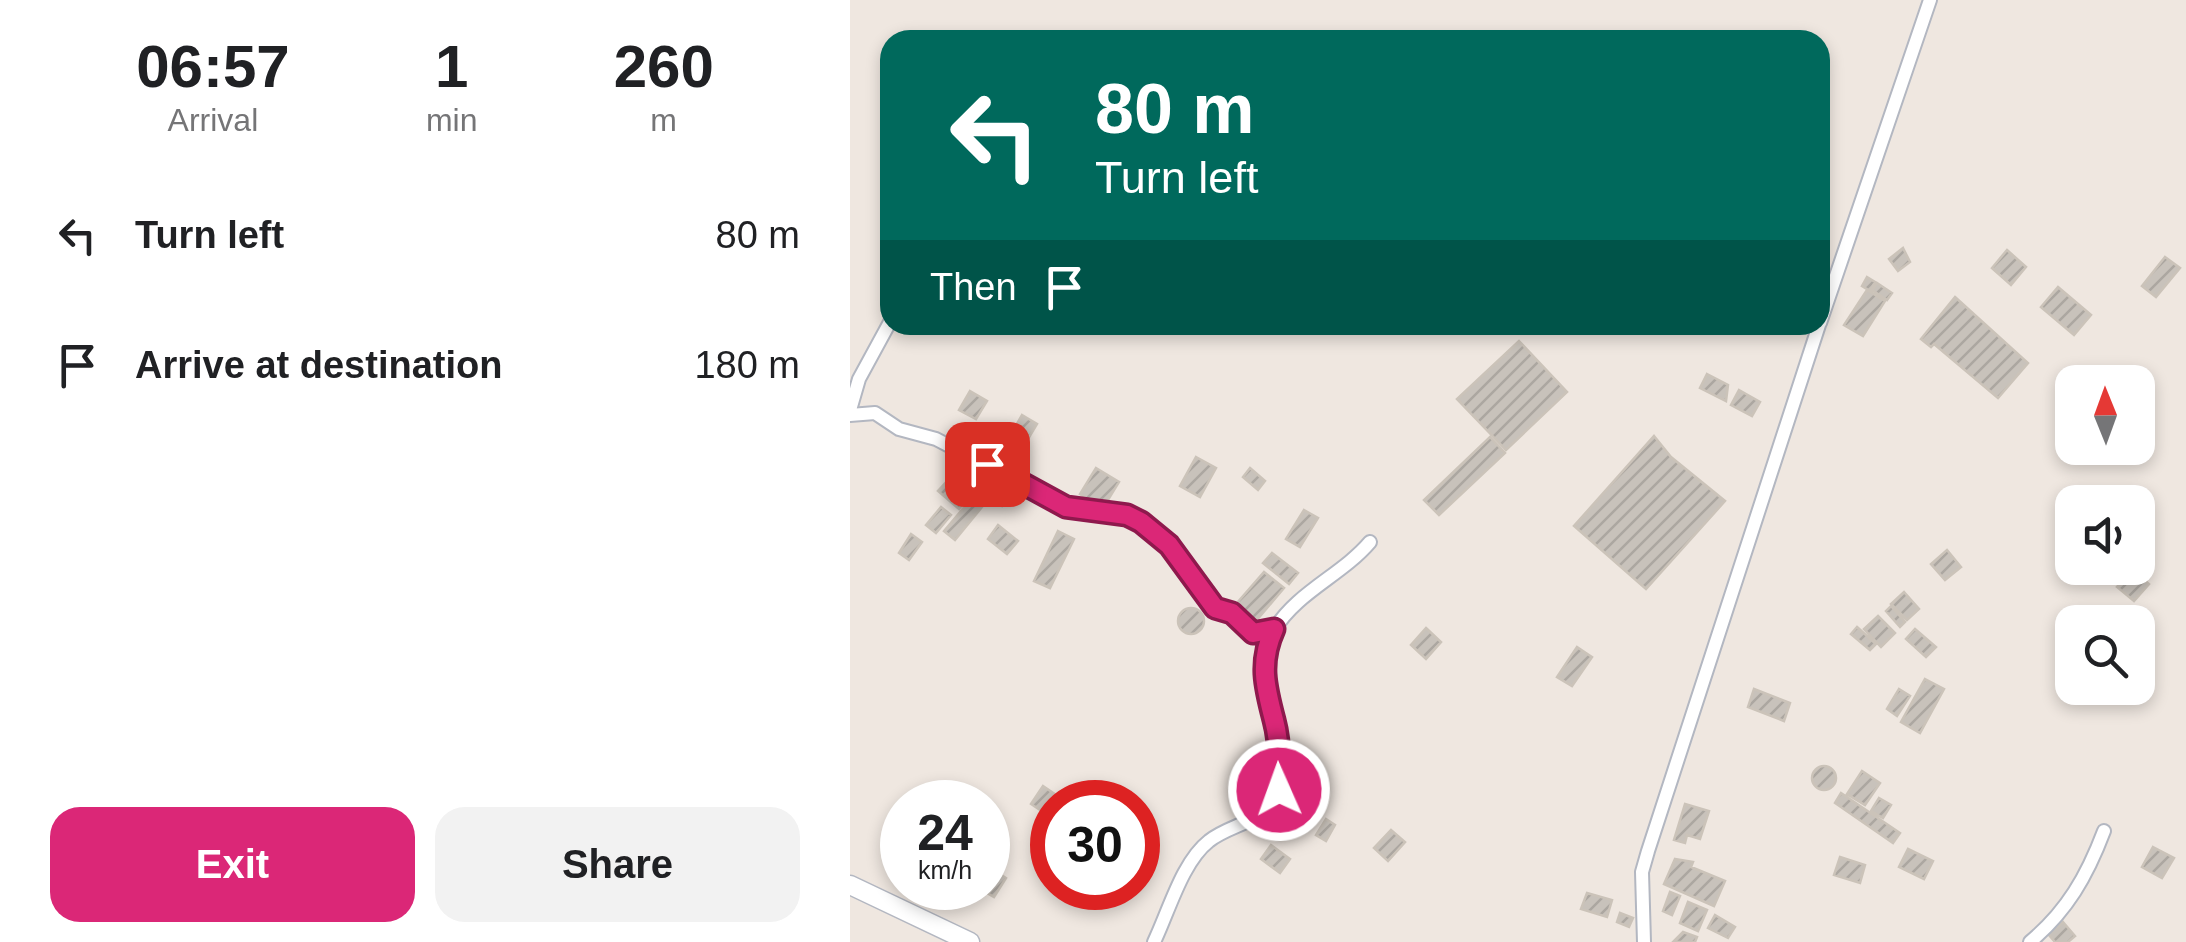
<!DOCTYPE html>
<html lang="en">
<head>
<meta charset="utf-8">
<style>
	:root { --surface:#fff; --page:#f2f2f2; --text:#202124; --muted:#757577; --accent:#db2777 }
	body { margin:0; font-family:Helvetica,sans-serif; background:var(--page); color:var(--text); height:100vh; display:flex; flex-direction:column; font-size:38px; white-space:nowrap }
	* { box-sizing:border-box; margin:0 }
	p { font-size:32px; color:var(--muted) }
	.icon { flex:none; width:55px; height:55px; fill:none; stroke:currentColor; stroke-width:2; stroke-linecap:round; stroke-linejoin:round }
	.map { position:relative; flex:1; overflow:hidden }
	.drawer { display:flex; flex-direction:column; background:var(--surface); width:850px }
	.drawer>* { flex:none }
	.banner { position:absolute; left:30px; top:30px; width:950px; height:305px; border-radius:30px; box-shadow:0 5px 15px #0003; background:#00695c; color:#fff; overflow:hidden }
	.needle { width:65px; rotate:359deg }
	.tools { position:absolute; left:1205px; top:365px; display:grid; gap:20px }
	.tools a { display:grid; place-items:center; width:100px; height:100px; border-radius:20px; background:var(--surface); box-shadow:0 5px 15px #0003; font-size:50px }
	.speed { position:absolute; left:30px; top:780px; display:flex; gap:20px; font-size:50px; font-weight:700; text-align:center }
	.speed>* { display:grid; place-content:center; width:130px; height:130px; border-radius:50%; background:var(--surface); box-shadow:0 5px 15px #0003; line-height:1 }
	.speed small { font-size:25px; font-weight:400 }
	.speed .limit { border:15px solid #d22; background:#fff; color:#111 }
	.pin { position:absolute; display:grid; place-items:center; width:85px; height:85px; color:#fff; margin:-42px; border-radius:20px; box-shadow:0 5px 15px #0006 }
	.me { position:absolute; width:110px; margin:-55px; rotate:358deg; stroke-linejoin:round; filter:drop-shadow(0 0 8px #0008) }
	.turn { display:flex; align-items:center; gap:35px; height:210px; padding:0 50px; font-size:45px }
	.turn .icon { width:130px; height:130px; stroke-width:2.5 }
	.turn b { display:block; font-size:70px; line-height:85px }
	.then { display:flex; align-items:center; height:95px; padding:0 50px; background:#0003; gap:20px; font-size:38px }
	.eta { display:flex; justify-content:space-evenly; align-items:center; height:170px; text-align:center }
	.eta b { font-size:60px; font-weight:700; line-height:70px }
	.button { display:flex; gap:20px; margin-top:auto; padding:20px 50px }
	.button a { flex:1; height:115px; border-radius:30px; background:var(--accent); color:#fff; font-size:40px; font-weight:700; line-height:115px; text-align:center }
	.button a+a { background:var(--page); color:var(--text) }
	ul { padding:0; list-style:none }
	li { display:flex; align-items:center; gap:30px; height:130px; padding:0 50px }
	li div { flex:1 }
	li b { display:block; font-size:38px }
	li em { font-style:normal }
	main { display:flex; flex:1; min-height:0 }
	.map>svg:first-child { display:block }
</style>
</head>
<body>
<main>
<section class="drawer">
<div class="eta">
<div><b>06:57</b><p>Arrival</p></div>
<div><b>1</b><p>min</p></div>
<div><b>260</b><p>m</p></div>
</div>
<ul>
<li><svg class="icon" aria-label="left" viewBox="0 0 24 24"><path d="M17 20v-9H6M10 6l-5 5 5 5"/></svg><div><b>Turn left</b></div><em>80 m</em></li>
<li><svg class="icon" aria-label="arrive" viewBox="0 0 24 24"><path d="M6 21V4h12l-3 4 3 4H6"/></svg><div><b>Arrive at destination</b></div><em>180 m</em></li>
</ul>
<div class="button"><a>Exit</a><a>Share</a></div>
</section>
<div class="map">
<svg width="1336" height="942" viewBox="0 0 1336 942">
	<defs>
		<pattern id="building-hatch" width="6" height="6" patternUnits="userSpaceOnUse" patternTransform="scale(2.5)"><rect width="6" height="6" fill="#c8c2bb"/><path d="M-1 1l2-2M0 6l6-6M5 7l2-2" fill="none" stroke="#aca7a1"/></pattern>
	</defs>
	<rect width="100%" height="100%" fill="#efe7e0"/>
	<path fill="url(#building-hatch)" stroke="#cbc3b9" stroke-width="2.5" d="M1053 248 1060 262 1048 271 1039 259Z
		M1157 250 1176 267 1161 285 1142 268Z
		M1315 257 1330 268 1306 297 1292 286Z
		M1017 277 1025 282 1020 291 1012 286Z
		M1027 283 1042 293 1037 300 1022 290Z
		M1208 287 1241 315 1224 335 1191 307Z
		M1017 290 1035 301 1013 336 994 325Z
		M1105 297 1178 363 1148 398 1084 344 1081 347 1071 339Z
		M669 341 717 392 656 450 607 399Z
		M857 374 878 385 876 401 850 388Z
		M889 390 910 402 902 416 881 405Z
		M120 391 137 401 126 419 109 410Z
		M172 415 187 424 160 469 146 460Z
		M804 436 821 457 875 501 796 589 724 526Z
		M640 437 655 453 589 515 574 500Z
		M346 457 366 468 350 497 330 486Z
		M246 468 269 482 253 508 230 494Z
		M400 468 415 481 408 490 393 477Z
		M100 478 120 495 109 509 88 491Z
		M151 491 159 497 152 506 145 501Z
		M122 498 132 507 105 540 94 531Z
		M91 507 101 515 86 533 76 525Z
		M454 510 468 518 450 547 436 539Z
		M148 525 168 541 157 554 138 539Z
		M208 531 224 539 200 588 184 581Z
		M61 534 72 542 59 560 49 553Z
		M1097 550 1111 567 1095 580 1081 564Z
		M422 553 448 573 439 584 413 563Z
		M1283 570 1299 584 1284 601 1267 587Z
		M414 572 434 588 406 621 386 604Z
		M1054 592 1069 609 1057 620 1041 604Z
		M1041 606 1055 622 1050 627 1036 611Z
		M328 621a13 13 0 1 1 26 0a13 13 0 1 1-26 0Z
		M1028 616 1045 633 1031 647 1014 629Z
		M1007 627 1026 644 1020 650 1001 634Z
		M576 628 591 642 576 659 561 645Z
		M1065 629 1086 647 1076 657 1056 639Z
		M727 647 742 657 722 686 707 677Z
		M1075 679 1094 689 1070 733 1051 722Z
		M904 689 940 703 934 721 898 707Z
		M1049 689 1060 696 1047 716 1037 709Z
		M962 778a12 12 0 1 1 24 0a12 12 0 1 1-24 0Z
		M1012 771 1030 783 1015 805 997 794Z
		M193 786 215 801 202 802V818L181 804Z
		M991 793 1050 833 1043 843 985 803Z
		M1029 798 1041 805 1033 818 1021 811Z
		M835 804 859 811 850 839 837 835 835 843 824 840Z
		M476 819 485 825 476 841 466 835Z
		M541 830 555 842 538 861 524 848Z
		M421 845 440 859 430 873 411 859Z
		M1303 847 1324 858 1312 878 1292 867Z
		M1058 849 1083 861 1074 879 1049 867Z
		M990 857 1015 865 1010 883 984 875Z
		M825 859 843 862 841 867 875 881 864 906 814 884Z
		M144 870 156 878 144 897 132 890 138 888Z
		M820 892 830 896 822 915 813 911Z
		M737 893 762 900 757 917 731 909Z
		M838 902 857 910 848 931 830 923Z
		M770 913 783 918 779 927 767 922Z
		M865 915 885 927 878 938 858 928Z
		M1213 922 1225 936 1218 942H1205L1198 934Z
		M833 932 847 937 845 942H823Z"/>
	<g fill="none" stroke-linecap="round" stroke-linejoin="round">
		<g stroke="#b3b7c1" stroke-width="16">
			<path id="minor" d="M970 323 1080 0
				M0 410 9 379 40 322
				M0 415 25 413 49 429 86 439 216 507 277 515 291 522 319 545 365 608 382 613 403 633 424 629
				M304 942C319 911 332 862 359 841 377 826 410 822 424 802 453 761 392 683 424 630 447 592 492 575 520 542
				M794 942 792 872 798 851 969 325
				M1180 942C1217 911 1237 876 1254 831"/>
		</g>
		<g stroke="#b3b7c1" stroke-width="21">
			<path id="secondary" d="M0 885 120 942"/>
		</g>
		<use href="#minor" stroke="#fff" stroke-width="12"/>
		<use href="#secondary" stroke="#fff" stroke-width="18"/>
	</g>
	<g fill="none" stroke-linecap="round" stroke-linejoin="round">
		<g stroke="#8e194d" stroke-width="25">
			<path id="route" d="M137 464 216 507 277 515 291 522 319 545 365 608 382 613 403 633 424 629C409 662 415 686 424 720 430 742 430 767 429 790"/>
		</g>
		<use href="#route" stroke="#db2777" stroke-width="18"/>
	</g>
</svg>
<div class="tools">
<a><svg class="needle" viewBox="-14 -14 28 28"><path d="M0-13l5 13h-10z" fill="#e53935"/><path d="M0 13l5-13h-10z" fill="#757577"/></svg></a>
<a><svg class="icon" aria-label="sound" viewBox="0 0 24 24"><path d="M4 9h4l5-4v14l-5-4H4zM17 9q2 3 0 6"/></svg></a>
<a><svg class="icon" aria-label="search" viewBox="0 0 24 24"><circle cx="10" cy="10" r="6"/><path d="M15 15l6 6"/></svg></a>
</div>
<div class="speed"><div>24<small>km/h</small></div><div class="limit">30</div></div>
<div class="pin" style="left:137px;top:464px;background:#d93025"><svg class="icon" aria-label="arrive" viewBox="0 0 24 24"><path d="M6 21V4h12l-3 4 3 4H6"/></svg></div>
<svg class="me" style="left:429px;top:790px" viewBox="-20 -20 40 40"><circle r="17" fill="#db2777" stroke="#fff" stroke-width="3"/><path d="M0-11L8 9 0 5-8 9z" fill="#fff"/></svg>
<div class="banner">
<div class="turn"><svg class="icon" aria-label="left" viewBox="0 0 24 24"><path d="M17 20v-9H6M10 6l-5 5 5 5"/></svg><div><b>80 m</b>Turn left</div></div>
<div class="then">Then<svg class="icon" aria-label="arrive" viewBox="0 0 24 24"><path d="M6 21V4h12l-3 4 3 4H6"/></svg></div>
</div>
</div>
</main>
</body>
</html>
